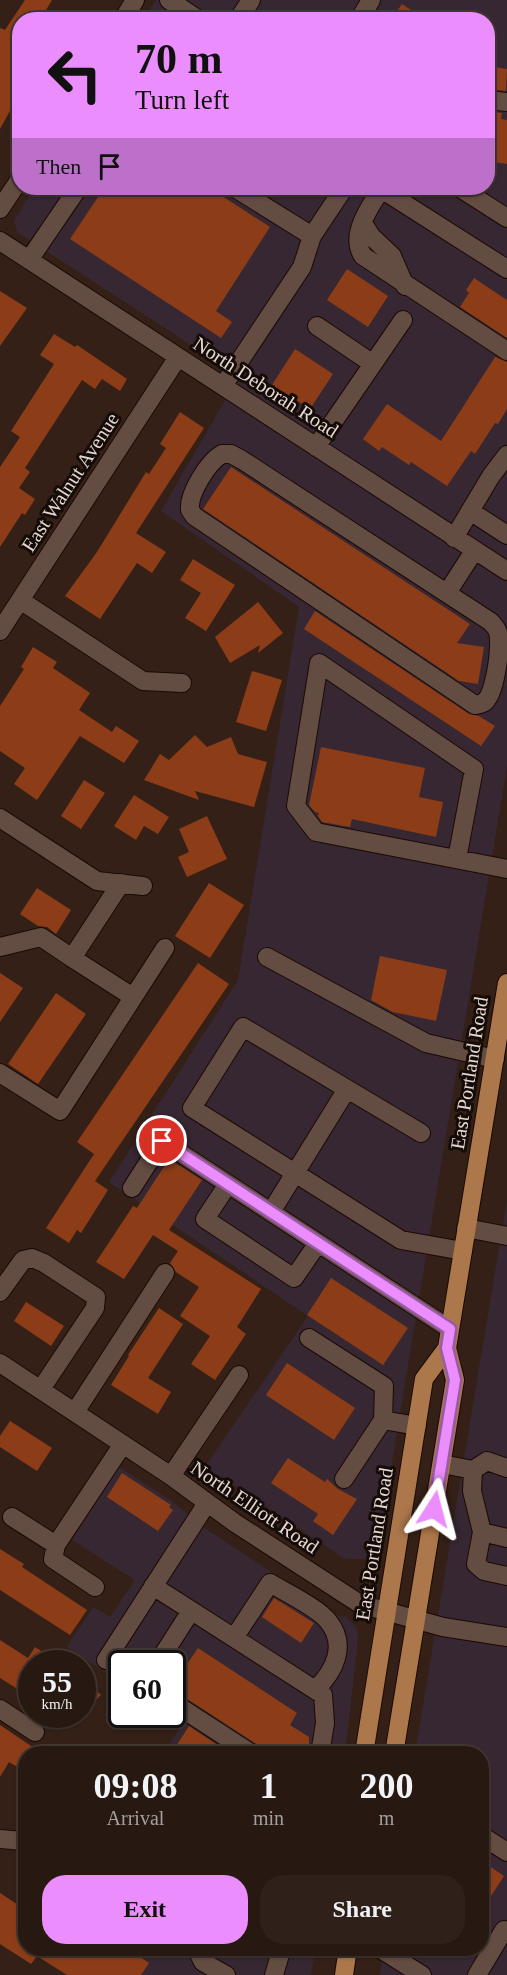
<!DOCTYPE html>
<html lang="en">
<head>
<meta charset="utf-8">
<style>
	:root { --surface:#271811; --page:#2f211a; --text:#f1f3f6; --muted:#a4a09f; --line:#433731; --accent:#eb8dfc }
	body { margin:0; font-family:Georgia,serif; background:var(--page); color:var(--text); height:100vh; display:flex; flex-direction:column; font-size:22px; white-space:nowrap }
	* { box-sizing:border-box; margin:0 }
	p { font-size:20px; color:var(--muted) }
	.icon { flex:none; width:33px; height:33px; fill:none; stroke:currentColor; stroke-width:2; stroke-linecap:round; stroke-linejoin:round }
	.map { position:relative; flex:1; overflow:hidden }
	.panel { position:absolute; left:18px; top:1746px; width:471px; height:210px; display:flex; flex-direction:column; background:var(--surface); border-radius:24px; box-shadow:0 2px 4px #0004,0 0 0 2px var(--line) }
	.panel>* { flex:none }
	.hud { position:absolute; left:12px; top:12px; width:483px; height:183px; border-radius:24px; box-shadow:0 2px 4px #0004,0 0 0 2px var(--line); background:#eb8dfc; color:#111; overflow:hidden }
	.speed { position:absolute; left:18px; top:1650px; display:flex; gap:12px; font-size:30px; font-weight:700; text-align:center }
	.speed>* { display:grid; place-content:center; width:78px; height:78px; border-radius:50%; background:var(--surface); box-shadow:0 2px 4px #0004,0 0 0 2px var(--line); line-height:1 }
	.speed small { font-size:15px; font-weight:400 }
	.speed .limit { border:3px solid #111; border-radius:9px; background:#fff; color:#111 }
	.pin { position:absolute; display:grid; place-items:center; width:51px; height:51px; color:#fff; margin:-26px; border:3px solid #fff; border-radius:50%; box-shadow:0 2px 6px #0007 }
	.me { position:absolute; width:66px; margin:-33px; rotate:9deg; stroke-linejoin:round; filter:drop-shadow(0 0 4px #0008) }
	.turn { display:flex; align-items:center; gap:21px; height:126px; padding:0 24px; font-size:27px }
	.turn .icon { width:78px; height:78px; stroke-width:2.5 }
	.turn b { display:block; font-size:42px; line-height:51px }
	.then { display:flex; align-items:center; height:57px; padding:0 24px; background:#0003; gap:12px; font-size:22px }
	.eta { display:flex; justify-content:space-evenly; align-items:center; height:102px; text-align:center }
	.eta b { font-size:36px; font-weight:700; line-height:42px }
	.cta { display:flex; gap:12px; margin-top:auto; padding:12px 24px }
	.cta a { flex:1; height:69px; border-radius:24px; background:var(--accent); color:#111; font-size:24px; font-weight:700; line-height:69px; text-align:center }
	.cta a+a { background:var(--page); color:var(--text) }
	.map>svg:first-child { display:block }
</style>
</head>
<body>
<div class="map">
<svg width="507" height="1975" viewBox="0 0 507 1975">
	<rect width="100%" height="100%" fill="#342017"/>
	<path fill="#362733" d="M156 0H507V766L378 1547 364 1559H345L226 1480 204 1468 308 1316 109 1182 238 980 299 607 161 511 239 376 17 232 14 221 34 188H488V20L144 19Z
		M507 1200V1975H380L384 1949 482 1948V1754L415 1753Z
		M119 1467 170 1500 203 1527 340 1617H346L356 1627 358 1635 357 1650 345 1753H164L183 1723 170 1715 172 1714V1664H122L121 1683 67 1647 93 1607 110 1617 135 1580 72 1540Z
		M90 1949H315L311 1975H72Z"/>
	<path fill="#8c3d17" d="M25 0H52L40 20H20V103L16 111 11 109 0 129V28L5 30Z
		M402 4 426 20H391Z
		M488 66 507 69 506 91 488 89Z
		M488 111 502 113 501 119 507 120V164L488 161Z
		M104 188H210L270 227 216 311 232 322 221 338 70 239Z
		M347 269 388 296 368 327 327 300Z
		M474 278 507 300V338L460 307 469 293 466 290Z
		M0 291 27 308 0 346Z
		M54 334 75 347 77 345 127 379 120 391 102 379 95 389 82 380 25 468 30 472 19 488 35 499 25 515 22 513 0 547V467L20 437 11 431 54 364 40 355Z
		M295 349 333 374 310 409 272 385Z
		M495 357 507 362V409L498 424 495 423 475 454 471 451 447 486 411 462 409 465 382 447 379 451 363 439 387 404 441 441Z
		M180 412 204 428 136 533 166 552 152 573 137 563 100 619 65 596 97 552 146 472 149 474 166 448 160 444Z
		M231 467 470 624 457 643 484 647 478 684 459 681 203 509Z
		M193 559 235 585 206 631 185 618 201 593 180 580Z
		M258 602 283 633 258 653 260 645 230 663 215 637Z
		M315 611 469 714 479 716 495 726 481 746 304 629Z
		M33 647 57 662 53 668 90 693 79 710 112 732 116 726 139 741 124 763 80 736 37 800 14 784 25 768 0 751V706L24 669 21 667Z
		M252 671 282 680 266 731 236 722Z
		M195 735 207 747 231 737 238 754 267 762 254 807 195 791 199 800 144 780 160 754 169 760Z
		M321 747 425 768 419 797 443 802 436 837 352 819 350 827 322 822 318 816 319 813 315 812 309 805Z
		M84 780 105 793 81 829 61 816Z
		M134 795 169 817 158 834 144 826 136 840 114 826Z
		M207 816 227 859 187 877 178 857 189 852 179 829Z
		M209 883 244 905 210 958 175 936Z
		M37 888 71 910 56 934 47 927 38 926 20 914Z
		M380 956 447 970 436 1021 393 1012 371 1000Z
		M198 963 229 984 95 1181 108 1190 81 1233 77 1230 69 1243 46 1228 94 1154 77 1142Z
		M0 973 23 988 0 1022Z
		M56 993 86 1014 38 1084 8 1064Z
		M169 1159 202 1180 169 1230 261 1289 237 1327 246 1334 215 1380 191 1364 210 1336 180 1316 199 1287 176 1272 170 1263 178 1251 153 1235 124 1279 96 1262 133 1206 137 1208Z
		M331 1278 408 1328 383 1365 307 1315Z
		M26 1302 64 1326 51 1346 14 1321Z
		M159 1308 183 1324 148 1378 171 1392 158 1414 111 1385 129 1356 128 1355Z
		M287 1363 355 1408 334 1440 266 1395Z
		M10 1421 52 1448 37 1471 0 1447V1436Z
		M288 1458 325 1482 327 1479 338 1489 357 1499 333 1535 313 1521 318 1514 271 1483Z
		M122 1473 171 1505 169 1507 173 1510 158 1531 107 1497Z
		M0 1549 24 1564 22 1567 87 1610 70 1635 0 1590Z
		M274 1598 314 1623 301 1643 262 1617Z
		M0 1640 28 1658 35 1647 61 1664H32V1698L0 1678Z
		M198 1648 297 1713 290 1725 309 1737V1754H263L258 1745 178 1693 172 1691V1686Z
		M82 1677 101 1695 82 1713Z
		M0 1725 43 1754H26V1772L9 1762 0 1777Z
		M189 1726 231 1754H171Z
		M482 1861 504 1876 482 1910Z
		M0 1893 26 1910V1948H127L149 1963 141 1975H67L37 1956 31 1964 0 1944Z"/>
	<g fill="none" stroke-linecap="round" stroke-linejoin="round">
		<g stroke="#1b0903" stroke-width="20">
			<path id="minor" d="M169 0 199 20
				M123 20 135 0
				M238 20 251 0
				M359 20 371 0
				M488 100 507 102
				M235 188 312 236 344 188
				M389 188 386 192 507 269
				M460 188 507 218
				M386 192 381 189C370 207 349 235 363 256L507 351
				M0 209 20 179
				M363 223 371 236 392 256 405 286
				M0 241 507 571
				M29 260 78 188
				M317 326 373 364
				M223 386 302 267 312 236
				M316 447 403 320
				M222 454H231L242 460 491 622C493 625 496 627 497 630 503 641 495 690 487 699 484 704 480 704 475 705L194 516 190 510C188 494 208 462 222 454Z
				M470 511 507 535
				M454 538 491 476 507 455
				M447 593 474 551
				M20 600 143 681 182 683
				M0 631 178 357
				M0 818 97 881 143 886
				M457 859 474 769 319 663 296 806 316 832 507 869
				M0 947 41 937 72 958 121 883
				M267 957 426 1043 495 1059
				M72 958 133 997
				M0 1073 60 1111 165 948
				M421 1133 243 1027 192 1108 401 1240 463 1251
				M228 1184 205 1219 294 1278 318 1243
				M132 1188 162 1141 450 1329
				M271 1212 347 1089
				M466 1228 507 1236
				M0 1292 23 1260 32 1258 44 1263 96 1297 95 1308 41 1389
				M309 1338 384 1386 383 1420 344 1479
				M0 1363 171 1476 235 1523 360 1604 443 1627 507 1637
				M75 1412 165 1273
				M383 1420 417 1426
				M442 1464 473 1470 487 1461 507 1468
				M473 1470 472 1491 482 1532
				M171 1476 239 1375
				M12 1517 56 1545 123 1444
				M507 1538 482 1532 476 1564 484 1571 507 1576
				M56 1545 53 1559 95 1587
				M153 1586 323 1695 325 1723 320 1754
				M234 1638 270 1583C285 1592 318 1608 328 1621 348 1645 334 1672 315 1690
				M106 1660 207 1503
				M157 1664 191 1611
				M172 1702 252 1754
				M0 1709 35 1732
				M482 1836 507 1852
				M0 1839 23 1841
				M196 1948 203 1962 226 1975
				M379 1948 422 1975
				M274 1975 282 1948
				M477 1975 504 1930"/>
		</g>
		<g stroke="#1b0903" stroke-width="20">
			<path id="major" d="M364 1754 424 1379 447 1348
				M394 1754 455 1380 447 1348 507 983
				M344 1975 348 1948"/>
		</g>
		<use href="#minor" stroke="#634c42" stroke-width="18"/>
		<use href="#major" stroke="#ac774a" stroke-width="18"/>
	</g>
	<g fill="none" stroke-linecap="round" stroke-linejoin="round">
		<g stroke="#995ca4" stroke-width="15">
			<path id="route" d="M162 1141 450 1329 447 1348 455 1380 434 1509"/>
		</g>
		<use href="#route" stroke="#eb8dfc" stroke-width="10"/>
	</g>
	<g text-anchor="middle" stroke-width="6" stroke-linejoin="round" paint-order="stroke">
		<g font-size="20" fill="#e6d8d3" stroke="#150c08">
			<text transform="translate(266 387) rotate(33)" y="7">North Deborah Road</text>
			<text transform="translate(70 482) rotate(-57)" y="7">East Walnut Avenue</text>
			<text transform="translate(469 1073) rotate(-81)" y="7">East Portland Road</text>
			<text transform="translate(255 1507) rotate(34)" y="7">North Elliott Road</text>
			<text transform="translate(374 1544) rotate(-81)" y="7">East Portland Road</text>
		</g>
	</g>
</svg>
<div class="speed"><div>55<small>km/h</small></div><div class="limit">60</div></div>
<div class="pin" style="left:162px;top:1141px;background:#d93025"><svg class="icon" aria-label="arrive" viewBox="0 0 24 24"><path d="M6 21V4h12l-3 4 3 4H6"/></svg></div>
<svg class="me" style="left:434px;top:1509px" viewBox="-20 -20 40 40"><path d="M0-17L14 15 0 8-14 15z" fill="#eb8dfc" stroke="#fff" stroke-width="4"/></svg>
<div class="hud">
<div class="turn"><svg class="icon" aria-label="left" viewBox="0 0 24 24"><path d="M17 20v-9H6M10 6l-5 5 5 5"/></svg><div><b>70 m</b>Turn left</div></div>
<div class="then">Then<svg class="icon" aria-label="arrive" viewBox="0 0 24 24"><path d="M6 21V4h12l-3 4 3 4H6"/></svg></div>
</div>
<section class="panel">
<div class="eta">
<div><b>09:08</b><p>Arrival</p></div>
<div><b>1</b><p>min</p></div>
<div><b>200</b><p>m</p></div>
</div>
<div class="cta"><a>Exit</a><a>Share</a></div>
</section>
</div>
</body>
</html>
